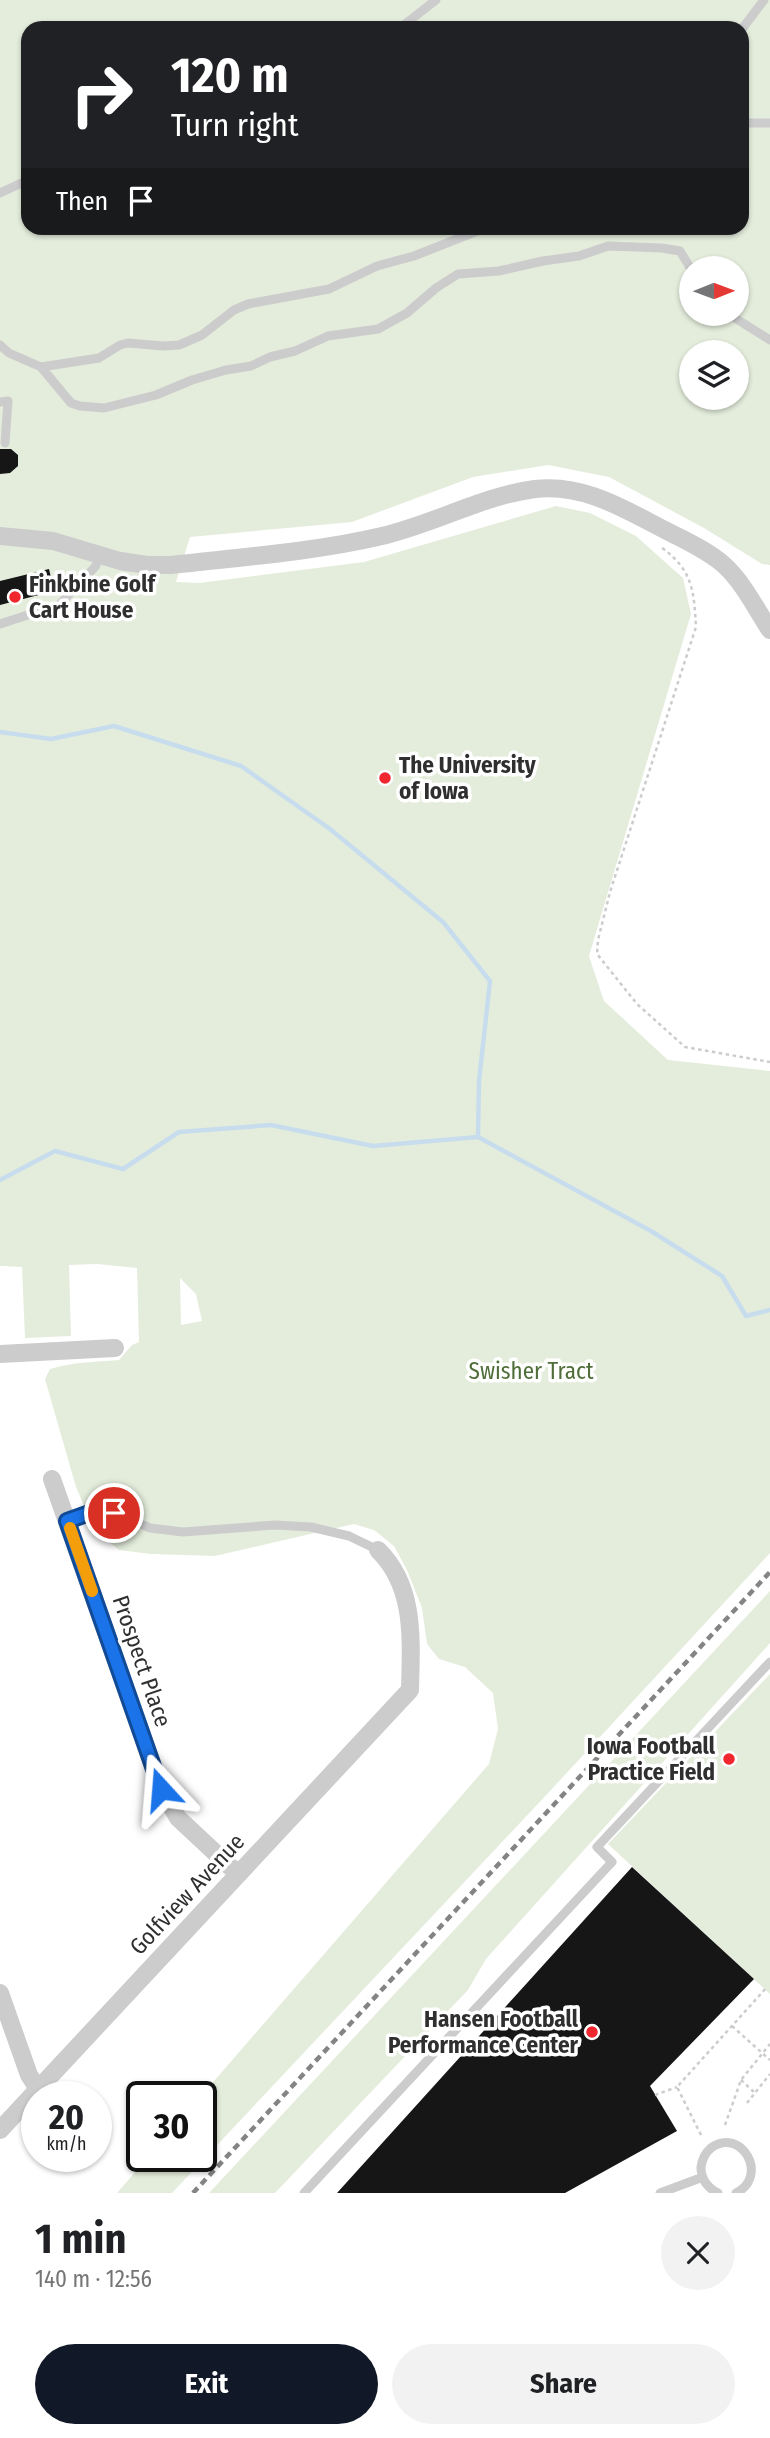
<!DOCTYPE html>
<html lang="en">
<head>
<meta charset="utf-8">
<style>
	:root { --surface:#fff; --page:#f2f2f2; --text:#202124; --muted:#757577; --accent:#111827 }
	body { margin:0; font-family:"Fira Sans Condensed",sans-serif; background:var(--page); color:var(--text); height:100vh; display:flex; flex-direction:column; font-size:26px; white-space:nowrap }
	* { box-sizing:border-box; margin:0 }
	p { font-size:23px; color:var(--muted) }
	.icon { flex:none; width:38px; height:38px; fill:none; stroke:currentColor; stroke-width:2; stroke-linecap:round; stroke-linejoin:round }
	.map { position:relative; height:2193px; overflow:hidden }
	.panel { display:flex; flex-direction:column; background:var(--surface); flex:1 }
	.panel>* { flex:none }
	.guide { position:absolute; left:21px; top:21px; width:728px; height:214px; border-radius:21px; box-shadow:0 2px 5px #0004; background:#202124; color:#fff; overflow:hidden }
	.needle { width:46px; rotate:89deg }
	.buttons { position:absolute; left:679px; top:256px; display:grid; gap:14px }
	.buttons a { display:grid; place-items:center; width:70px; height:70px; border-radius:50%; background:var(--surface); box-shadow:0 2px 5px #0004; font-size:35px }
	.speed { position:absolute; left:21px; top:2081px; display:flex; gap:14px; font-size:35px; font-weight:700; text-align:center }
	.speed>* { display:grid; place-content:center; width:91px; height:91px; border-radius:50%; background:var(--surface); box-shadow:0 2px 5px #0004; line-height:1 }
	.speed small { font-size:18px; font-weight:400 }
	.speed .limit { border:4px solid #111; border-radius:10px; background:#fff; color:#111 }
	.pin { position:absolute; display:grid; place-items:center; width:60px; height:60px; color:#fff; margin:-30px; border:4px solid #fff; border-radius:50%; box-shadow:0 2px 7px #0007 }
	.me { position:absolute; width:77px; margin:-38px; rotate:341deg; stroke-linejoin:round; filter:drop-shadow(0 0 5px #0008) }
	.turn { display:flex; align-items:center; gap:24px; height:147px; padding:0 35px; font-size:32px }
	.turn .icon { width:91px; height:91px; stroke-width:2.5 }
	.turn b { display:block; font-size:49px; line-height:60px }
	.then { display:flex; align-items:center; height:66px; padding:0 35px; background:#0003; gap:14px; font-size:26px }
	.round { display:grid; place-items:center; flex:none; width:74px; height:74px; border-radius:37px; background:var(--page) }
	.overview { display:flex; align-items:center; justify-content:space-between; height:119px; padding:0 35px }
	h1 { font-size:42px; font-weight:700; line-height:52px }
	.action { display:flex; gap:14px; margin-top:auto; padding:14px 35px }
	.action a { flex:1; height:80px; border-radius:42px; background:var(--accent); color:#fff; font-size:28px; font-weight:700; line-height:80px; text-align:center }
	.action a+a { background:var(--page); color:var(--text) }
	.map>svg:first-child { display:block }
</style>
</head>
<body>
<div class="map">
<svg width="770" height="2193" viewBox="0 0 770 2193">
	<rect width="100%" height="100%" fill="#fff"/>
	<path fill="#e4eddc" fill-rule="evenodd" d="M0 0H770V565L762 564 704 528 609 477 548 465 473 477 352 522 190 537 176 582 199 583 364 562 556 506 590 513 636 536 683 578 691 614 589 956 604 1001 668 1060 770 1071V1553L550 1791 172 2193H117L149 2156H201V2096L489 1764 498 1729 493 1693 465 1667 439 1659 427 1644 422 1608 407 1570 394 1546 374 1530 354 1524 215 1556 151 1554 119 1550 94 1529 76 1487 45 1379 50 1369C72 1362 95 1362 119 1360L132 1345 139 1342 137 1268 97 1264 69 1265 71 1336 25 1338 22 1267 0 1266ZM28 28H742V228H28ZM691 268H737V313H691ZM691 352H737V397H691ZM180 1278 196 1294 202 1321 181 1325Z
		M770 1591V1643L486 1959 468 1990 275 2193H209Z
		M770 1674V1994L608 1844Z"/>
	<g fill="none" stroke-linecap="round" stroke-linejoin="round">
		<path stroke="#c7ddee" stroke-width="4.5" d="M0 732 51 739 114 726 241 766 330 829 443 922 490 981 479 1081 478 1137 651 1231 722 1276 746 1316 770 1310
			M0 1180 55 1151 123 1169 179 1132 271 1125 373 1146 478 1137"/>
	</g>
	<path fill="#161616" d="M0 449H11L18 455V466L10 473 0 474Z
		M49 569 54 591 0 605V581Z
		M632 1867 754 1979 650 2086 677 2131 565 2193H337Z"/>
	<g fill="none" stroke-linecap="round" stroke-linejoin="round">
		<path stroke="#ccc" stroke-width="2.5" stroke-dasharray="3.5 3.5" stroke-linecap="butt" d="M662 548C693 570 694 592 696 627L610 892 598 940 597 954 637 1004 685 1047 770 1062
			M732 2026 770 2060
			M741 2080 754 2092
			M655 2095 677 2087
			M747 2103 770 2074
			M725 2125 741 2080 770 2044
			M701 2135 677 2087 767 1987"/>
		<path stroke="#ccc" stroke-width="9" d="M400 28 436 0
			M742 29 764 0
			M742 123H770
			M0 193 28 180
			M727 313 770 340
			M0 345 9 353 41 367 99 358 120 345 128 343 163 346 179 345 202 335 234 310 248 304 329 289 377 266 414 256 485 228
			M41 367 71 403 80 406 104 408 156 395 192 380 226 370 251 366 270 357 295 351 328 336 378 329 407 313 436 288 458 274 499 271 543 261 579 256 608 246 662 248 680 251 691 269
			M0 402 8 401 5 443
			M0 624 59 605 95 567 101 555
			M67 1521 95 1511 114 1513 150 1528 183 1532 275 1525 311 1527 349 1536 378 1550
			M304 2193 612 1862 597 1847 770 1662
			M660 2193 703 2177
			M718 2193C708 2188 701 2180 701 2167 702 2160 705 2153 711 2148 741 2126 770 2176 736 2193"/>
		<path stroke="#ccc" stroke-width="18" d="M0 536 53 541 120 561 147 565H171C241 557 314 552 382 536 434 524 482 496 535 489 583 483 624 509 665 530 684 540 707 550 724 565 743 582 756 609 770 630
			M0 1354 115 1348
			M52 1479 161 1789 178 1818 238 1874
			M0 1993 29 2075 38 2089
			M0 2130 410 1690C411 1641 416 1587 378 1550"/>
		<path stroke="#848484" stroke-width="4.5" stroke-dasharray="7 5" stroke-linecap="butt" d="M193 2193 770 1572"/>
	</g>
	<g fill="none" stroke-linecap="round" stroke-linejoin="round">
		<g stroke="#114b97" stroke-width="18">
			<path id="route" d="M114 1513 95 1511 67 1521 161 1789"/>
		</g>
		<use href="#route" stroke="#1a73e8" stroke-width="12"/>
		<path stroke="#f59e0b" stroke-width="12" d="M70 1528 92 1591"/>
	</g>
	<g fill="#f0272e" stroke="#fff" stroke-width="2.5">
		<circle cx="15" cy="597" r="7"/>
		<circle cx="385" cy="778" r="7"/>
		<circle cx="729" cy="1759" r="7"/>
		<circle cx="592" cy="2032" r="7"/>
	</g>
	<g text-anchor="middle" stroke-width="7" stroke-linejoin="round" paint-order="stroke">
		<g font-size="23" font-weight="bold" fill="#2f2f2f" stroke="#fff" text-anchor="start">
			<text x="29" y="592">Finkbine Golf<tspan x="29" dy="26">Cart House</tspan></text>
			<text x="399" y="773">The University<tspan x="399" dy="26">of Iowa</tspan></text>
			<text x="715" y="1754" text-anchor="end">Iowa Football<tspan x="715" dy="26">Practice Field</tspan></text>
			<text x="578" y="2027" text-anchor="end">Hansen Football<tspan x="578" dy="26">Performance Center</tspan></text>
		</g>
		<g font-size="23" fill="#506e39" stroke="#fff">
			<text x="531" y="1379">Swisher Tract</text>
		</g>
		<g font-size="23" fill="#2f2f2f" stroke="#fff">
			<text transform="translate(142 1661) rotate(71)" y="8">Prospect Place</text>
			<text transform="translate(187 1894) rotate(-47)" y="8">Golfview Avenue</text>
		</g>
	</g>
</svg>
<div class="buttons">
<a><svg class="needle" viewBox="-14 -14 28 28"><path d="M0-13l5 13h-10z" fill="#e53935"/><path d="M0 13l5-13h-10z" fill="#757577"/></svg></a>
<a><svg class="icon" aria-label="layers" viewBox="0 0 24 24"><path d="M12 4l9 5-9 5-9-5zM3 14l9 5 9-5"/></svg></a>
</div>
<div class="speed"><div>20<small>km/h</small></div><div class="limit">30</div></div>
<div class="pin" style="left:114px;top:1513px;background:#d93025"><svg class="icon" aria-label="arrive" viewBox="0 0 24 24"><path d="M6 21V4h12l-3 4 3 4H6"/></svg></div>
<svg class="me" style="left:161px;top:1789px" viewBox="-20 -20 40 40"><path d="M0-17L14 15 0 8-14 15z" fill="#1a73e8" stroke="#fff" stroke-width="4"/></svg>
<div class="guide">
<div class="turn"><svg class="icon" aria-label="right" viewBox="0 0 24 24"><path d="M7 20v-9h11M14 6l5 5-5 5"/></svg><div><b>120 m</b>Turn right</div></div>
<div class="then">Then<svg class="icon" aria-label="arrive" viewBox="0 0 24 24"><path d="M6 21V4h12l-3 4 3 4H6"/></svg></div>
</div>
</div>
<section class="panel">
<div class="overview"><div><h1>1 min</h1><p>140 m · 12:56</p></div><a class="round"><svg class="icon" aria-label="close" viewBox="0 0 24 24"><path d="M6 6l12 12M18 6L6 18"/></svg></a></div>
<div class="action"><a>Exit</a><a>Share</a></div>
</section>
</body>
</html>
